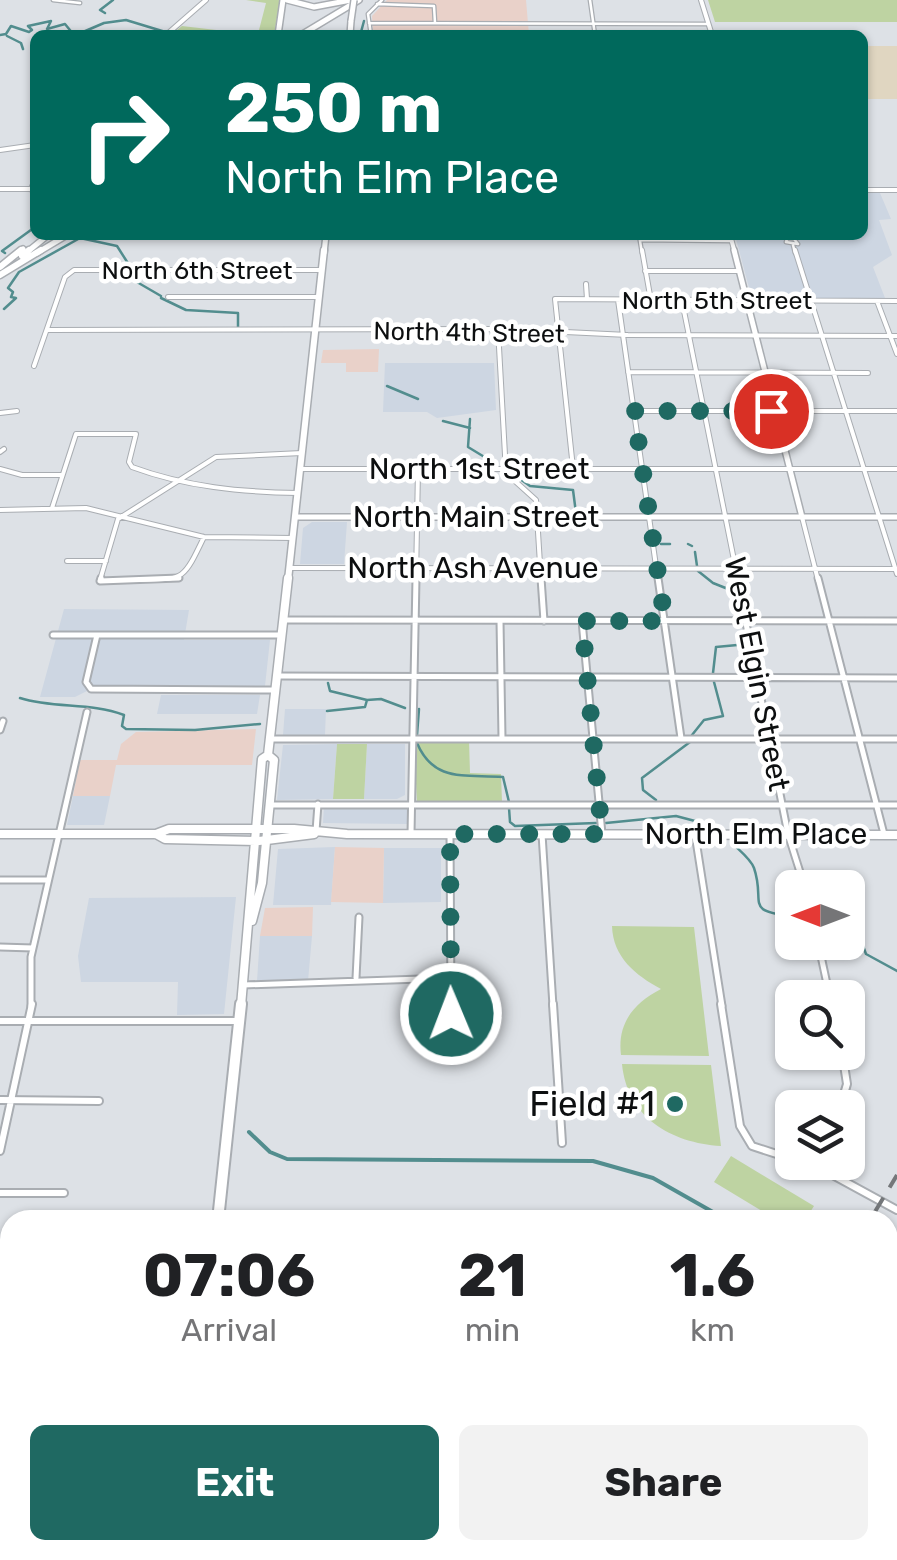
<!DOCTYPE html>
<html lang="en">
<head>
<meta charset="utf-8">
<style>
	:root { --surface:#fff; --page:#f2f2f2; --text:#202124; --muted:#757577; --accent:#1f6962 }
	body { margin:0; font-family:Rubik,sans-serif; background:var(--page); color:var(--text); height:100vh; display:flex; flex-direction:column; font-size:38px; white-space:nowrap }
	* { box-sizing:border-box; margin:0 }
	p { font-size:32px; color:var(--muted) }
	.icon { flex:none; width:55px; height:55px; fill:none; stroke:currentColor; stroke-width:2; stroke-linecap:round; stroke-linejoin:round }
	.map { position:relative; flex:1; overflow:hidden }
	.side { position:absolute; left:0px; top:1210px; width:898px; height:350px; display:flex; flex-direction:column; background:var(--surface); border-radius:30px 30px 0 0; box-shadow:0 2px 8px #0004 }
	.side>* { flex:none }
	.guide { position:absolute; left:30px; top:30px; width:838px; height:210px; border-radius:15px; box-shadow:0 2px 8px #0004; background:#00695c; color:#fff; overflow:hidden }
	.needle { width:65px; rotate:270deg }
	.buttons { position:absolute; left:775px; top:870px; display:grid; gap:20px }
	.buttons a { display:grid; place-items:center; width:90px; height:90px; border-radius:15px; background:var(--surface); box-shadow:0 2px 8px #0004; font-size:50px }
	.pin { position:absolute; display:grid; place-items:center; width:85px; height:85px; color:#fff; margin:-42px; border:5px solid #fff; border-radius:50%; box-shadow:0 2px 10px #0007 }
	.me { position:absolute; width:110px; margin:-55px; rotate:359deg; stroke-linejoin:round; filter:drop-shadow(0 0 8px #0008) }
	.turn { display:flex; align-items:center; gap:35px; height:210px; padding:0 30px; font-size:45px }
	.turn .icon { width:130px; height:130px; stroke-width:2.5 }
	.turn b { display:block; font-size:70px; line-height:85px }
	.eta { display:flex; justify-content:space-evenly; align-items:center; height:170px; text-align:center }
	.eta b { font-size:60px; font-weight:700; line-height:70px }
	.button { display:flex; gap:20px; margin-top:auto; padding:20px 30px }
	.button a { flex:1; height:115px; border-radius:15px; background:var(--accent); color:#fff; font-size:40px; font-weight:700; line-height:115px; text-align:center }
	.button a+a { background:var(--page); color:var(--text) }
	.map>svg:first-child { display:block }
</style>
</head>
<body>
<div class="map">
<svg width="897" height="1560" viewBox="0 0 897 1560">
	<rect width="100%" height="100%" fill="#dde1e6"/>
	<path fill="#cdd6e2" d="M863 193H880L891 219 879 220 892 255 873 267 885 298 752 299 735 235H862Z
		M385 363H494L496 410 437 418 427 412H383Z
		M312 522H347L344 564H300L303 528Z
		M64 609 189 610 184 640H270L265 686 95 687 75 697H40Z
		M161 695H260L257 714H157Z
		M285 709H326L325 735H283Z
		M337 744 333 799 277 800 283 745Z
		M367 744H405V795L397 799H364Z
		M73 796H110L104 825H67Z
		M324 806H404L409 809 408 824 323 823Z
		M335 847 331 905H273L278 849Z
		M384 848H441V902L383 903Z
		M236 897 224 1014 177 1015 178 982H81L78 956 89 898Z
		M260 936H312L308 981H257Z"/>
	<path fill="#e9d1c9" d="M387 0H526L529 35H373L372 16Z
		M379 349 378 372H346V363H321L323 350Z
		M256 729 252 765H116L110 796H73L80 760H117L121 744 136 732Z
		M335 847 384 848 383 903 331 902Z
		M313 907 312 936H260L265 908Z
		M897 1299V1560H720L726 1550H888V1301Z"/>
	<path fill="#e0d6c1" d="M863 46H897V99H863Z"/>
	<path fill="#bed3a2" d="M246 0H280L274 35H171L182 26 242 33 259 30 266 3Z
		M708 0H897V22H715Z
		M420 740H469L470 773 501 774 502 802H417L414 746Z
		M337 744H367L364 799H333Z
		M612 926 694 927 709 1056 621 1055C617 1023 634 1003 661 989 635 975 613 957 612 926Z
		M622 1064 711 1065 721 1146C671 1143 627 1117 622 1064Z
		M731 1156 814 1206 805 1220H777L714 1182Z"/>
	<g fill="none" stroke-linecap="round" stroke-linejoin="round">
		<path stroke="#528d8e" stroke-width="2.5" d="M105 13 100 10 113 0
			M361 32 364 21
			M0 35 6 34 11 26 29 32 32 30 28 26 51 21 47 29 65 24 74 35
			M76 35 104 23 126 20 172 34 200 32 198 35
			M228 35H239
			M253 35 273 33
			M7 36 21 43 23 49
			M5 253 2 251 35 227
			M130 272V278L161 296
			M161 298 186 310 238 313V327
			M4 309 16 298 11 297 13 292 8 288 19 272 80 238 117 246 131 268
			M387 386 418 399
			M470 419 468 447 491 461
			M443 421 470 428
			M510 472 530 486 573 490 576 513
			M661 544H670
			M688 544 692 546
			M695 552 697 566
			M698 571 713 583 738 593
			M741 574 744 583
			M744 586 745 592
			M713 673 716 647 748 644
			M328 683 330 691 367 700
			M20 698C55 709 90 702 124 715L122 726 126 729 195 730 260 724
			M327 711 365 707 367 700 381 699 405 708
			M417 735 419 709
			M692 735 704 720 723 716 714 682
			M417 743C434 783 465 774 503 777L509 802
			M656 800 643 790 642 778 690 742
			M509 808 510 822 515 826 596 823
			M606 823 676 816 714 826
			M732 843C739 850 751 859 754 868 766 903 743 911 792 916
			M848 919 855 924 866 954 897 971"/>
		<path stroke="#528d8e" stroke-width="4" d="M249 1132 270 1152 287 1159 593 1161 653 1178 727 1220
			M888 1293 897 1292"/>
		<g stroke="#a9adb2" stroke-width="5">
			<path id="street-far3" d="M53 0 80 3
				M590 0 595 35
				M377 4 434 6 435 23
				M369 23 708 24
				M371 35 368 14 382 0
				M639 235 642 253
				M787 239H794L798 244 786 242Z
				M640 240 731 241
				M793 245 795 253"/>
		</g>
		<g stroke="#a9adb2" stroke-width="6">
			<path id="street-far2" d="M642 250 651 301
				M795 250 897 574
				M645 271H739
				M586 284 587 299
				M168 297H319
				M618 300 658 580
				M682 301 738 580
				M877 301 897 354
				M498 329 506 473 536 500 541 580
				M47 330 502 329 628 335 897 336
				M34 366 65 277 74 270H322
				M628 372 868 373
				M634 411H897
				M0 413 17 411
				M0 452 4 449
				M573 468 555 299 897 301
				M0 469 22 475H61
				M301 469H897
				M52 508 76 434H136L129 462 132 467C186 487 241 492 298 493
				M0 510 86 508 204 537 293 538
				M802 517 818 580
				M67 561H106
				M289 568 897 569
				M100 580 118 519 216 457 302 453
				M134 580C184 579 182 583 204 537
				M416 580 418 469"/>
		</g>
		<g stroke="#a9adb2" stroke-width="9">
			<path id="street-far1" d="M101 578 100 581 179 578
				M541 578 544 621
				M658 578 681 738
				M737 578 788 834 805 888
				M818 578 884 834
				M283 620 897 621
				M500 621 502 738
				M582 621 602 834
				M53 635H281
				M97 635 86 682 91 689 275 690
				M277 676 897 678
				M0 730 3 721
				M270 739H897
				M270 805H897
				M316 831 318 804
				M411 834 416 578
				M450 834 451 1006
				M542 834 553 1006
				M695 834 722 1006
				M0 880H47
				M818 942 830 998
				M0 947 33 948
				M356 978 359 917
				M243 985 450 978
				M31 1006V957L87 712"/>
		</g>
		<g stroke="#a9adb2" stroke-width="10">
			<path id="street" d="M451 1004V1014
				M553 1004 562 1143
				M721 1004 740 1126 752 1146 792 1159
				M0 1021H237
				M0 1100 99 1101
				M840 1108 847 1084 842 1052
				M0 1151 32 1004
				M809 1162 897 1210
				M0 1193H64
				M0 1291H10
				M0 1386H10
				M0 1490 10 1489
				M0 1555 10 1500
				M92 1560 94 1550
				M155 1560 156 1550
				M706 1560 712 1550"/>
		</g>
		<g stroke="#a9adb2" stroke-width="6">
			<path id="secondary-far1" d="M701 0 712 35
				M166 35 206 0
				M0 150 35 145
				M0 189H35
				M862 190H897
				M730 235 735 253"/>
		</g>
		<g stroke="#a9adb2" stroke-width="8">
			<path id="secondary" d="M734 250 802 517
				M295 517H897"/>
		</g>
		<g stroke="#a9adb2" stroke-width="8">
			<path id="primary-far3" d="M350 35 351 21
				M324 253 326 235"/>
		</g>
		<g stroke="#a9adb2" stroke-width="9">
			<path id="primary-far2" d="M288 580 324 250"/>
		</g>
		<g stroke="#a9adb2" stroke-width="11">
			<path id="primary-far1" d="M0 834H156L165 839 259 841 314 834
				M156 834 169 829H294L347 834 897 835
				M252 921 262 883 274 760 268 755
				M241 1006 262 759 268 755 288 578"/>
		</g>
		<g stroke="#a9adb2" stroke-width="14">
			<path id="primary" d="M218 1220 241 1004
				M181 1560 182 1550"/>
		</g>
		<g stroke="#a9adb2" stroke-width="8">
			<path id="highway-far1" d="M287 0 314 7 351 0
				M278 35 283 0
				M301 35 359 0
				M32 189 35 182
				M18 253 23 249
				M26 253 48 235
				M37 253 67 235"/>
		</g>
		<g stroke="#a9adb2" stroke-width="9">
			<path id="highway" d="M22 256 29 250
				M0 267 21 250
				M0 275 41 250"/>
		</g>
		<use href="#street-far3" stroke="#fff" stroke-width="2.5"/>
		<use href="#street-far2" stroke="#fff" stroke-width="4"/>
		<use href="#street-far1" stroke="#fff" stroke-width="5"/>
		<use href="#street" stroke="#fff" stroke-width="6"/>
		<use href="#secondary-far1" stroke="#fff" stroke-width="4"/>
		<use href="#secondary" stroke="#fff" stroke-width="5"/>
		<use href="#primary-far3" stroke="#fff" stroke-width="5"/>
		<use href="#primary-far2" stroke="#fff" stroke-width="6"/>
		<use href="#primary-far1" stroke="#fff" stroke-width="8"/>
		<use href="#primary" stroke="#fff" stroke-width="10"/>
		<use href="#highway-far1" stroke="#fff" stroke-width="5"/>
		<use href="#highway" stroke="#fff" stroke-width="6"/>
		<path stroke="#74777a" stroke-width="4" stroke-dasharray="26 12" stroke-linecap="butt" d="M870 1220 897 1175
			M662 1560 668 1550"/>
		<g stroke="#a9adb2" stroke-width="8" stroke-linecap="butt">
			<path id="primary-bridge" d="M351 21 354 0"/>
		</g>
		<use href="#primary-bridge" stroke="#fff" stroke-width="5"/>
	</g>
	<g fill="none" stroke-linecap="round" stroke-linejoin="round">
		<path stroke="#1f6962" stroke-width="18" stroke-dasharray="0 32.4" d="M451 1014 450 834H602L582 621H665L634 411H771"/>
	</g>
	<circle fill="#1f6962" stroke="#fff" stroke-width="4" cx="675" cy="1104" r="10"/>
	<g text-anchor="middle" stroke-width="9" stroke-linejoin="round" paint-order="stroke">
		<g font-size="25" fill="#0d0f10" stroke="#fff">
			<text x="197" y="279">North 6th Street</text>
			<text x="717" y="309">North 5th Street</text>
			<text transform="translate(469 332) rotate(1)" y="9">North 4th Street</text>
		</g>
		<g font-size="30" fill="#0d0f10" stroke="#fff">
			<text x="479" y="479">North 1st Street</text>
			<text x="476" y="527">North Main Street</text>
			<text x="473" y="578">North Ash Avenue</text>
			<text transform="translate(757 674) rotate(79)" y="10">West Elgin Street</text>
			<text x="756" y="844">North Elm Place</text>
		</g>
		<g font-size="35" fill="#0d0f10" stroke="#fff" text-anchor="end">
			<text x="655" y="1116">Field #1</text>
		</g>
	</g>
</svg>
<div class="buttons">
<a><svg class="needle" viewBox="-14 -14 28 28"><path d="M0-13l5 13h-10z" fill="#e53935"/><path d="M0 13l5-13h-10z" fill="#757577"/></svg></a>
<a><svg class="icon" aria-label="search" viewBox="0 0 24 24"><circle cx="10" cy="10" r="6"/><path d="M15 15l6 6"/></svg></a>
<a><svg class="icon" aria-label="layers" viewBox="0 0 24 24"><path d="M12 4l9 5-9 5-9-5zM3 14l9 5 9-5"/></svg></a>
</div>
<div class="pin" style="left:771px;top:411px;background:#d93025"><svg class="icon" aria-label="arrive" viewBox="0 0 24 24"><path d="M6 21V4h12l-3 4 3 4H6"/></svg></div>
<svg class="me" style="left:451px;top:1014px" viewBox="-20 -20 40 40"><circle r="17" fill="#1f6962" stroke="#fff" stroke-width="3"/><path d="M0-11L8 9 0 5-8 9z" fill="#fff"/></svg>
<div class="guide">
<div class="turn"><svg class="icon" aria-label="right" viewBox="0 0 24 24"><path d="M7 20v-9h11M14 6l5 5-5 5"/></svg><div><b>250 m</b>North Elm Place</div></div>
</div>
<section class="side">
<div class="eta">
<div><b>07:06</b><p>Arrival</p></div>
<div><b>21</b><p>min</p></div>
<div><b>1.6</b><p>km</p></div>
</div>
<div class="button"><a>Exit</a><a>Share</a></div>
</section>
</div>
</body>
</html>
